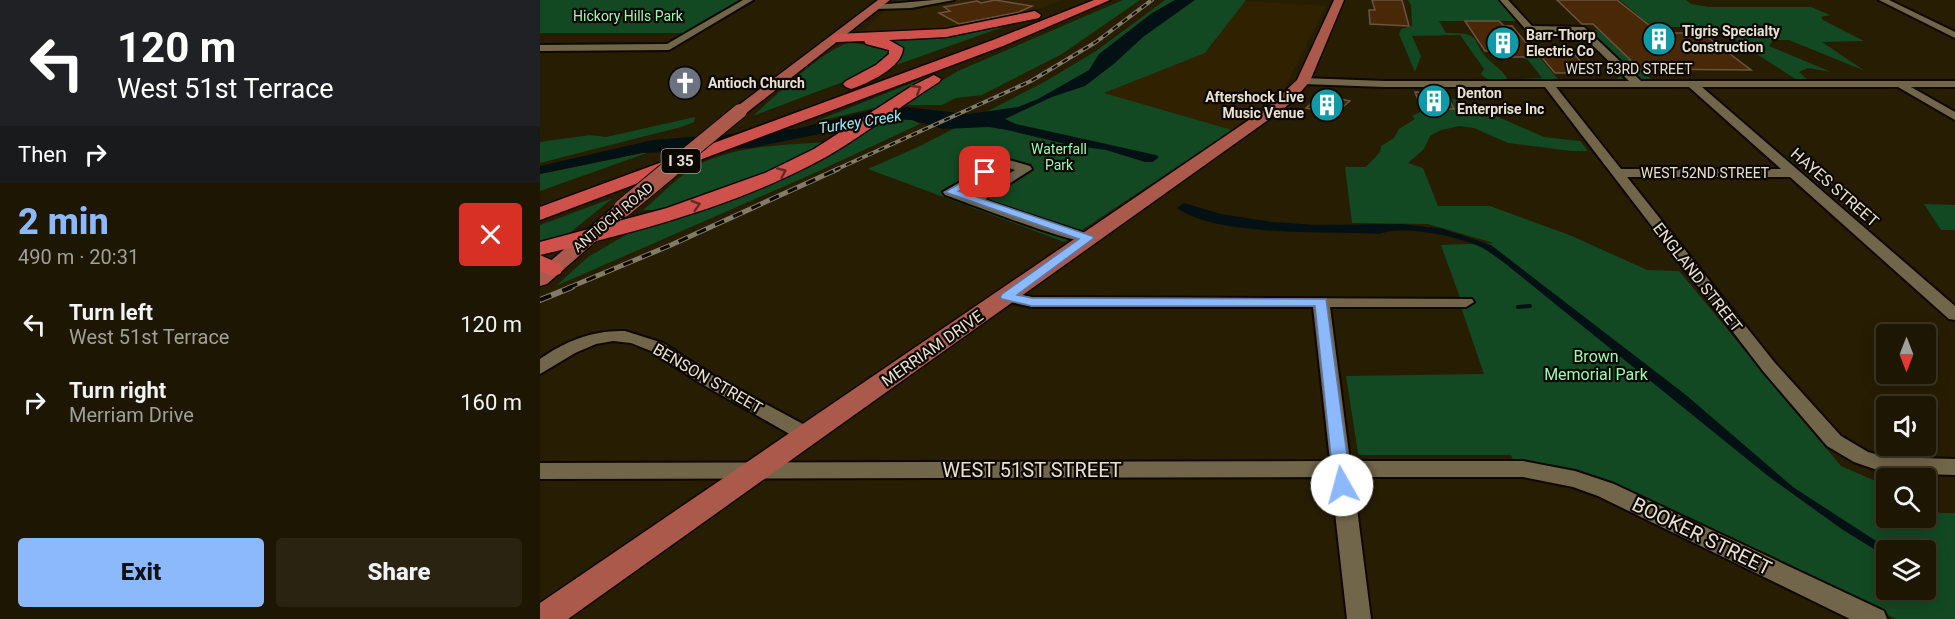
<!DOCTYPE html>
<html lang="en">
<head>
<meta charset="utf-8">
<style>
	:root { --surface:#1d1602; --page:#2a2311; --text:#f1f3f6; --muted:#a09f99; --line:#3b3524; --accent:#8cb9fc }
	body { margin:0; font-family:Roboto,sans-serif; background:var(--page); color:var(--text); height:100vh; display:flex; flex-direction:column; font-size:22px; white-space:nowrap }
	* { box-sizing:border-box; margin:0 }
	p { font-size:20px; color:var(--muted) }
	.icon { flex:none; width:33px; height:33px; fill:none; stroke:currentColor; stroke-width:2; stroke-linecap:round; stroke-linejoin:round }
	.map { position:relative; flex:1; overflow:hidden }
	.details { display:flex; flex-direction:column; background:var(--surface); width:540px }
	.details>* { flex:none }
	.top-card { background:#202124; color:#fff; overflow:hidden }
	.needle { width:39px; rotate:180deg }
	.tools { position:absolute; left:1336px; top:324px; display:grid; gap:12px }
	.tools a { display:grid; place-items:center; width:60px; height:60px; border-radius:6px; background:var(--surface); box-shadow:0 3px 15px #0003,0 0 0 2px var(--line); font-size:30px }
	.pin { position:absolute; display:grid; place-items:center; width:51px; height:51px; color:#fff; margin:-26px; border-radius:12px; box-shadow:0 3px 9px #0006 }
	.me { position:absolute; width:66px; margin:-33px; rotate:353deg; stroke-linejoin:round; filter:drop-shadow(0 0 4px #0008) }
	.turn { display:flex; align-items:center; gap:21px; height:126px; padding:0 18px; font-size:27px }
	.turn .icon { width:78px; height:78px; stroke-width:2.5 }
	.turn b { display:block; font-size:42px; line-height:51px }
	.then { display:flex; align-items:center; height:57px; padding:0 18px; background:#0003; gap:12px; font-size:22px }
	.round { display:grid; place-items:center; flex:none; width:63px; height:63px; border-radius:6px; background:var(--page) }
	.overview { display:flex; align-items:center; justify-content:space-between; height:102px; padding:0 18px }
	h1 { font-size:36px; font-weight:800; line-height:45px; color:var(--accent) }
	.button { display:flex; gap:12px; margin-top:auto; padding:12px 18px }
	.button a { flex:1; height:69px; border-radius:6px; background:var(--accent); color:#111; font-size:24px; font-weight:800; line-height:69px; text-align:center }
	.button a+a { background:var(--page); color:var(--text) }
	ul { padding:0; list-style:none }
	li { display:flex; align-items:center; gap:18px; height:78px; padding:0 18px }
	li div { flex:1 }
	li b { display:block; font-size:22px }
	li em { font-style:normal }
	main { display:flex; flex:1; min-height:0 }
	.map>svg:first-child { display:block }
</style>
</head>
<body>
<main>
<section class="details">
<div class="top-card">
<div class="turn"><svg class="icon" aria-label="left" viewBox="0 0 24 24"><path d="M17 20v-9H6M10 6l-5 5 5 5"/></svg><div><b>120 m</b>West 51st Terrace</div></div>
<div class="then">Then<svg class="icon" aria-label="right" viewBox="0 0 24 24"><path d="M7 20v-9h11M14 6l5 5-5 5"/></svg></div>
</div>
<div class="overview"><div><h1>2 min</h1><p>490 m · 20:31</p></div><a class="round" style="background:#d93025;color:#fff"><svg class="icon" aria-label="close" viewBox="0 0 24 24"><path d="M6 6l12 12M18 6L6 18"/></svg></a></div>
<ul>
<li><svg class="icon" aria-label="left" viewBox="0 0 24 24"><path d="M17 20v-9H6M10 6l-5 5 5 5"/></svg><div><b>Turn left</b><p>West 51st Terrace</p></div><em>120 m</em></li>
<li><svg class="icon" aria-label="right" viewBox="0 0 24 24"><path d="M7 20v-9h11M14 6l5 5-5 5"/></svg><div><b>Turn right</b><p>Merriam Drive</p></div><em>160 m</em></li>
</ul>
<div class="button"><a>Exit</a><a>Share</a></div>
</section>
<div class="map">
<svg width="1415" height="619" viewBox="0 0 1415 619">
	<rect width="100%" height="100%" fill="#271d03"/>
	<path fill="#302200" d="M357 0H522L485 14 423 28 360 32 322 31Z
		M705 1 786 6 744 89 692 130 563 93 667 51Z"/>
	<path fill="#124922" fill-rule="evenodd" d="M0 0H204L149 33H0Z
		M583 0H600L522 54 442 95 416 98 402 105H361L418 71Z
		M625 0H706L665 53 564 93 692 130 524 242 328 169 380 146 506 81 556 51Z
		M868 0H960L977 21H899L906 33C947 32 929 43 951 62 960 70 961 69 968 79 958 85 948 81 941 74L944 69 920 35 872 36 881 56 875 72 859 34 861 29 872 26 871 5Z
		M1080 0H1146L1151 4 1169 7H1271L1290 15 1281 17 1283 20 1324 41 1282 42 1325 71 1249 40H1233L1229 46 1291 72 1268 68 1259 72 1267 79 1257 80 1175 27H1112Z
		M474 23 348 68 363 52 358 43 348 41 350 40Z
		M1051 30H1058L1111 79H1152L1151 81 1099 80 1048 32Z
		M308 43 342 46 349 50 347 58 329 72 213 116C234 97 283 50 308 43Z
		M983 58H1000L1018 79H1078L1079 76 1087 80 984 81 978 79 1002 78 988 60Z
		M394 74 396 75 363 92 343 106 274 122Z
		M912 98 920 102 923 111 942 117 956 116 1004 137 1040 141 1048 151H1031L968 143 934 128 920 126 901 130 890 136 884 149 868 163 883 168 898 206H950L1032 236 1107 270 1139 271 1301 466 1347 486V518H1386V504L1400 513H1415V619H1356L1067 483C1036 470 1006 462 973 460L971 455H820L818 453 806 376 944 374 921 307 923 306 901 245 954 243 888 224 812 223 805 167H826L840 152 841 146 854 138 859 129 875 119 872 116 884 110 914 109ZM1347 550H1386V590H1347Z
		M155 117 154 122 141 127 0 163V142L50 135 66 137Z
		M355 119 372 120 380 124 270 175 16 286 48 257 89 233 122 219 179 202 334 123Z
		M289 142 213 179 119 210H103C119 197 135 179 153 168 192 145 245 145 289 142Z
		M102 153H107L0 191V174Z
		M73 198 27 235 0 243V225Z
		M1384 204 1415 205V230H1401Z"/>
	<path fill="#041114" d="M635 0H655L603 37 575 63 545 86 512 97 465 119 476 124 616 155 619 157 613 162H605L566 150 530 145 467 130 449 127 403 129 372 120 355 119 210 148 102 153 0 174V166L113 140 256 129 340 108 365 107 428 114 478 107 498 99 549 70 559 54 612 13Z
		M644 203 681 214 732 222 776 225 862 224 903 229 951 245 1146 395 1253 487 1350 550H1347V557L1303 530 1228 476 967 265C957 258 947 249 936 245 912 235 862 225 839 234 788 231 676 237 637 208Z"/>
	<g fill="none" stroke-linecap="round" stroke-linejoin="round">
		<path stroke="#041114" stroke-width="4" d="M978 307 990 306"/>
	</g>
	<path fill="#482807" stroke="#6c5340" stroke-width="1.5" d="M455 0 492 6 479 12 419 24 399 13 410 11 404 7 437 1 441 3Z
		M832 0H862L869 26 830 24 829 10H835Z
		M1017 0H1077L1119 33H1162L1211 70 1100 69 1053 24H1042Z
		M925 21H959L964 26H972L998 57H969L964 51H945Z
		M999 54H1034L1051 73H1015Z
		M875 92 906 93 914 109 881 108Z
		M780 95 810 101 799 110 795 109 792 113 766 108Z"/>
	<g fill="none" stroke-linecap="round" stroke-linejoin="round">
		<g stroke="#100700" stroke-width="4">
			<path id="minor" d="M203 0H213L129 50 0 51V45L127 44Z
				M394 0H414L371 8 336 9 332 7 336 5Z
				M960 0H968L992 26 1044 27 1101 81H1415V87H1371L1415 112V120L1358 87H1162L1415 306V320L1409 319 1250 177H1087L1235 363 1301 436 1328 452 1346 457 1415 459V475L1346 473 1314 462 1287 446 1223 371 1005 87H844L763 84 758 81 763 78 844 81H1089L1039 32 987 31ZM1016 87H1149L1241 169H1081Z
				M1339 0H1349L1415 32V38Z
				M462 158 490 166 492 169 444 200 553 236 555 239 553 242C536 246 429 203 405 195L403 192ZM463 166 475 170 432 195 421 191Z
				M467 292 492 297 932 299 934 302 926 307H790L810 461H983L1035 471 1074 484 1344 611 1347 619H1310L1058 496 1033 487 983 477H813L831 619H807L791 477 0 479V463L790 461 773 307H492L461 300 459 297 461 294Z
				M85 331 123 343 172 375 274 430 277 435 274 440 267 442 260 440 160 383 111 351 91 343 73 341 56 344 35 353 0 374V359C25 341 54 330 85 331Z"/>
		</g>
		<g stroke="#100700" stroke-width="3">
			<path id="major" d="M338 0H350L205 114H195L193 111 195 108Z
				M794 0H804L770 81 754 100 738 113 28 619H0V603L728 107 757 80Z
				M83 203 89 204 92 208 89 212 7 284 0 286V270L77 204Z"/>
		</g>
		<g stroke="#100700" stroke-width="3">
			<path id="highway" d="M554 0H570L463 46 0 220V207L453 40Z
				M495 11 501 15 499 18 406 37 349 40 363 48C363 67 327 84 311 89L306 87 303 84 306 81 336 65 349 54V50L326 44 324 41 296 42 289 38 296 34 406 29Z
				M394 75 401 79 399 82C355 109 315 143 269 166 185 209 91 233 0 255L20 264 23 269 20 274 12 276 0 271V242L127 208 225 173 274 149 372 86Z"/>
		</g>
		<use href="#minor" fill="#72664a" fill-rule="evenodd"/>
		<use href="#major" fill="#aa594b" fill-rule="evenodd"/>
		<use href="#highway" fill="#cf514c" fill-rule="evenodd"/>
		<g stroke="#847b66" stroke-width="4">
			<path id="rail-far2" d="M295 170 491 81 556 42 612 0"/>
		</g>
		<g stroke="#847b66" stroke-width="5">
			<path id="rail-far1" d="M28 288 131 245 298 169"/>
		</g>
		<g stroke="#847b66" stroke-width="6">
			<path id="rail" d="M0 300 32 287"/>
		</g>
		<use href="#rail-far2" stroke="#0c0801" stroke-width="2" stroke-dasharray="6" stroke-linecap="butt"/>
		<use href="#rail-far1" stroke="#0c0801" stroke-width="3" stroke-dasharray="10" stroke-linecap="butt"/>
		<use href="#rail" stroke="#0c0801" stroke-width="4" stroke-dasharray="12" stroke-linecap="butt"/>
		<g stroke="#100700" stroke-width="16" stroke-linecap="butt">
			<path id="major-bridge-far1" d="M128 170 200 111"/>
		</g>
		<g stroke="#100700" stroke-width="20" stroke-linecap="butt">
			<path id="major-bridge" d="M83 208 130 169"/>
		</g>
		<use href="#major-bridge-far1" stroke="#aa594b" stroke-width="14"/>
		<use href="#major-bridge" stroke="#aa594b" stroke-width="18"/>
	</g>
	<defs><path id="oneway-chevron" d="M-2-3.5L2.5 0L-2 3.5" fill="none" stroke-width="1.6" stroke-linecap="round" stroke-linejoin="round" transform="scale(1.5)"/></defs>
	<g stroke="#642923">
		<use href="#oneway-chevron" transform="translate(377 89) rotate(-31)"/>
		<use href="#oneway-chevron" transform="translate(242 172) rotate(-24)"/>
		<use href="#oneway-chevron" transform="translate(156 205) rotate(-17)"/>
	</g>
	<path fill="#8cb9fc" stroke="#5b78a4" stroke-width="1.5" d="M445 169 449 170V174L419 191 552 236 554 238 477 295 492 298 786 299 811 485 809 489 802 491 796 489 794 485 775 306H492L462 299 460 297 462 294 539 239 405 192Z"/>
	<defs>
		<g id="building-disc" transform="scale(1.725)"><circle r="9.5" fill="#0f9aa8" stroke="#0c0801"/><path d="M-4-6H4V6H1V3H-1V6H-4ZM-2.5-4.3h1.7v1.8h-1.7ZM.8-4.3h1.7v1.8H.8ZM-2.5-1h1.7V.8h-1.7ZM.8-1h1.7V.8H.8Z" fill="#fff"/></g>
		<g id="church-disc" transform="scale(1.725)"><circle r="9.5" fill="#6b7280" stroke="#0c0801"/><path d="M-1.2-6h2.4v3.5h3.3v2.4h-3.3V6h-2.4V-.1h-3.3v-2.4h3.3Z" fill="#fff"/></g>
	</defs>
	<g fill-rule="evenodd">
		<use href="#building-disc" x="1119" y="39"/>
		<use href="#building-disc" x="963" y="43"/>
		<use href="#church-disc" x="145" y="83"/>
		<use href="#building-disc" x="894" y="101"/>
		<use href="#building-disc" x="787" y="105"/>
	</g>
	<g text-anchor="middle" stroke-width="4.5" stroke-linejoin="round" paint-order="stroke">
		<g font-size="14" fill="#99f9ad" stroke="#0c0801">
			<text x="88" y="21">Hickory Hills Park</text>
			<text x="519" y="154">Waterfall<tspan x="519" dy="16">Park</tspan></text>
		</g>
		<g font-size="14" font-weight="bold" fill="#e8e1d1" stroke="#0c0801" text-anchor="start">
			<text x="1142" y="36">Tigris Specialty<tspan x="1142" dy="16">Construction</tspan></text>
			<text x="986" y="40">Barr-Thorp<tspan x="986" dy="16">Electric Co</tspan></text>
			<text x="168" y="88">Antioch Church</text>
			<text x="917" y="98">Denton<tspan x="917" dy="16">Enterprise Inc</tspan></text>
			<text x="764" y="102" text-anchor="end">Aftershock Live<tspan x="764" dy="16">Music Venue</tspan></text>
		</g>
		<g font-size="14" fill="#e8e1d1" stroke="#0c0801">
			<text x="1089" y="74">WEST 53RD STREET</text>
			<text x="1165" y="178">WEST 52ND STREET</text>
			<text transform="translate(73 217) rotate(-40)" y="5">ANTIOCH ROAD</text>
		</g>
		<g font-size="15" font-style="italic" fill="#98ebfb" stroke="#0c0801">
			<text transform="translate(320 122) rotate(-9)" y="5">Turkey Creek</text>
		</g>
		<rect fill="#0c0801" stroke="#a6a093" stroke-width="1.5" x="121.5" y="149" width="39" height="24" rx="4.5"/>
		<g font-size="15" font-weight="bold" fill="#e8e1d1">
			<text x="141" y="166">I 35</text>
		</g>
		<g font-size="16" fill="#e8e1d1" stroke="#0c0801">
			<text transform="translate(1295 187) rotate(41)" y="6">HAYES STREET</text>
			<text transform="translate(1158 277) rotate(52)" y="6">ENGLAND STREET</text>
			<text transform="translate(392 348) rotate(-35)" y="6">MERRIAM DRIVE</text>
			<text transform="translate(168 378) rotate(30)" y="6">BENSON STREET</text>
		</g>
		<g font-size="16" fill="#99f9ad" stroke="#0c0801">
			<text x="1056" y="362">Brown<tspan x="1056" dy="18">Memorial Park</tspan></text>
		</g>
		<g font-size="20" fill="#e8e1d1" stroke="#0c0801">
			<text x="492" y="477">WEST 51ST STREET</text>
			<text transform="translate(1162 536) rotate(26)" y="7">BOOKER STREET</text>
		</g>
	</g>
</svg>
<div class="tools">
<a><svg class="needle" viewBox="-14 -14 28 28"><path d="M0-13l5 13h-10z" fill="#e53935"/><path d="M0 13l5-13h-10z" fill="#a09f99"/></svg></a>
<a><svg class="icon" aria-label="sound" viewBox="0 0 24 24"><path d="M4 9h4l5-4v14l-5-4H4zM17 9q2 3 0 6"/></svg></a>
<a><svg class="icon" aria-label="search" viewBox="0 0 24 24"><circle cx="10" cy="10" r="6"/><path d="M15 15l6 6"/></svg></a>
<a><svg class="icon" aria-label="layers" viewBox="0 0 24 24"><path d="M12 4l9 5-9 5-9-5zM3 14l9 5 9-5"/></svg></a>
</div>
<div class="pin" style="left:445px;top:172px;background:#d93025"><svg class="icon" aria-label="arrive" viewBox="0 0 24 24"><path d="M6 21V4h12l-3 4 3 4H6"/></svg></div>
<svg class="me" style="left:802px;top:485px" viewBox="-20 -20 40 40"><circle r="19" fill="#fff"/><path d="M0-13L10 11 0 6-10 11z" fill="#8cb9fc"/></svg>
</div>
</main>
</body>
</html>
